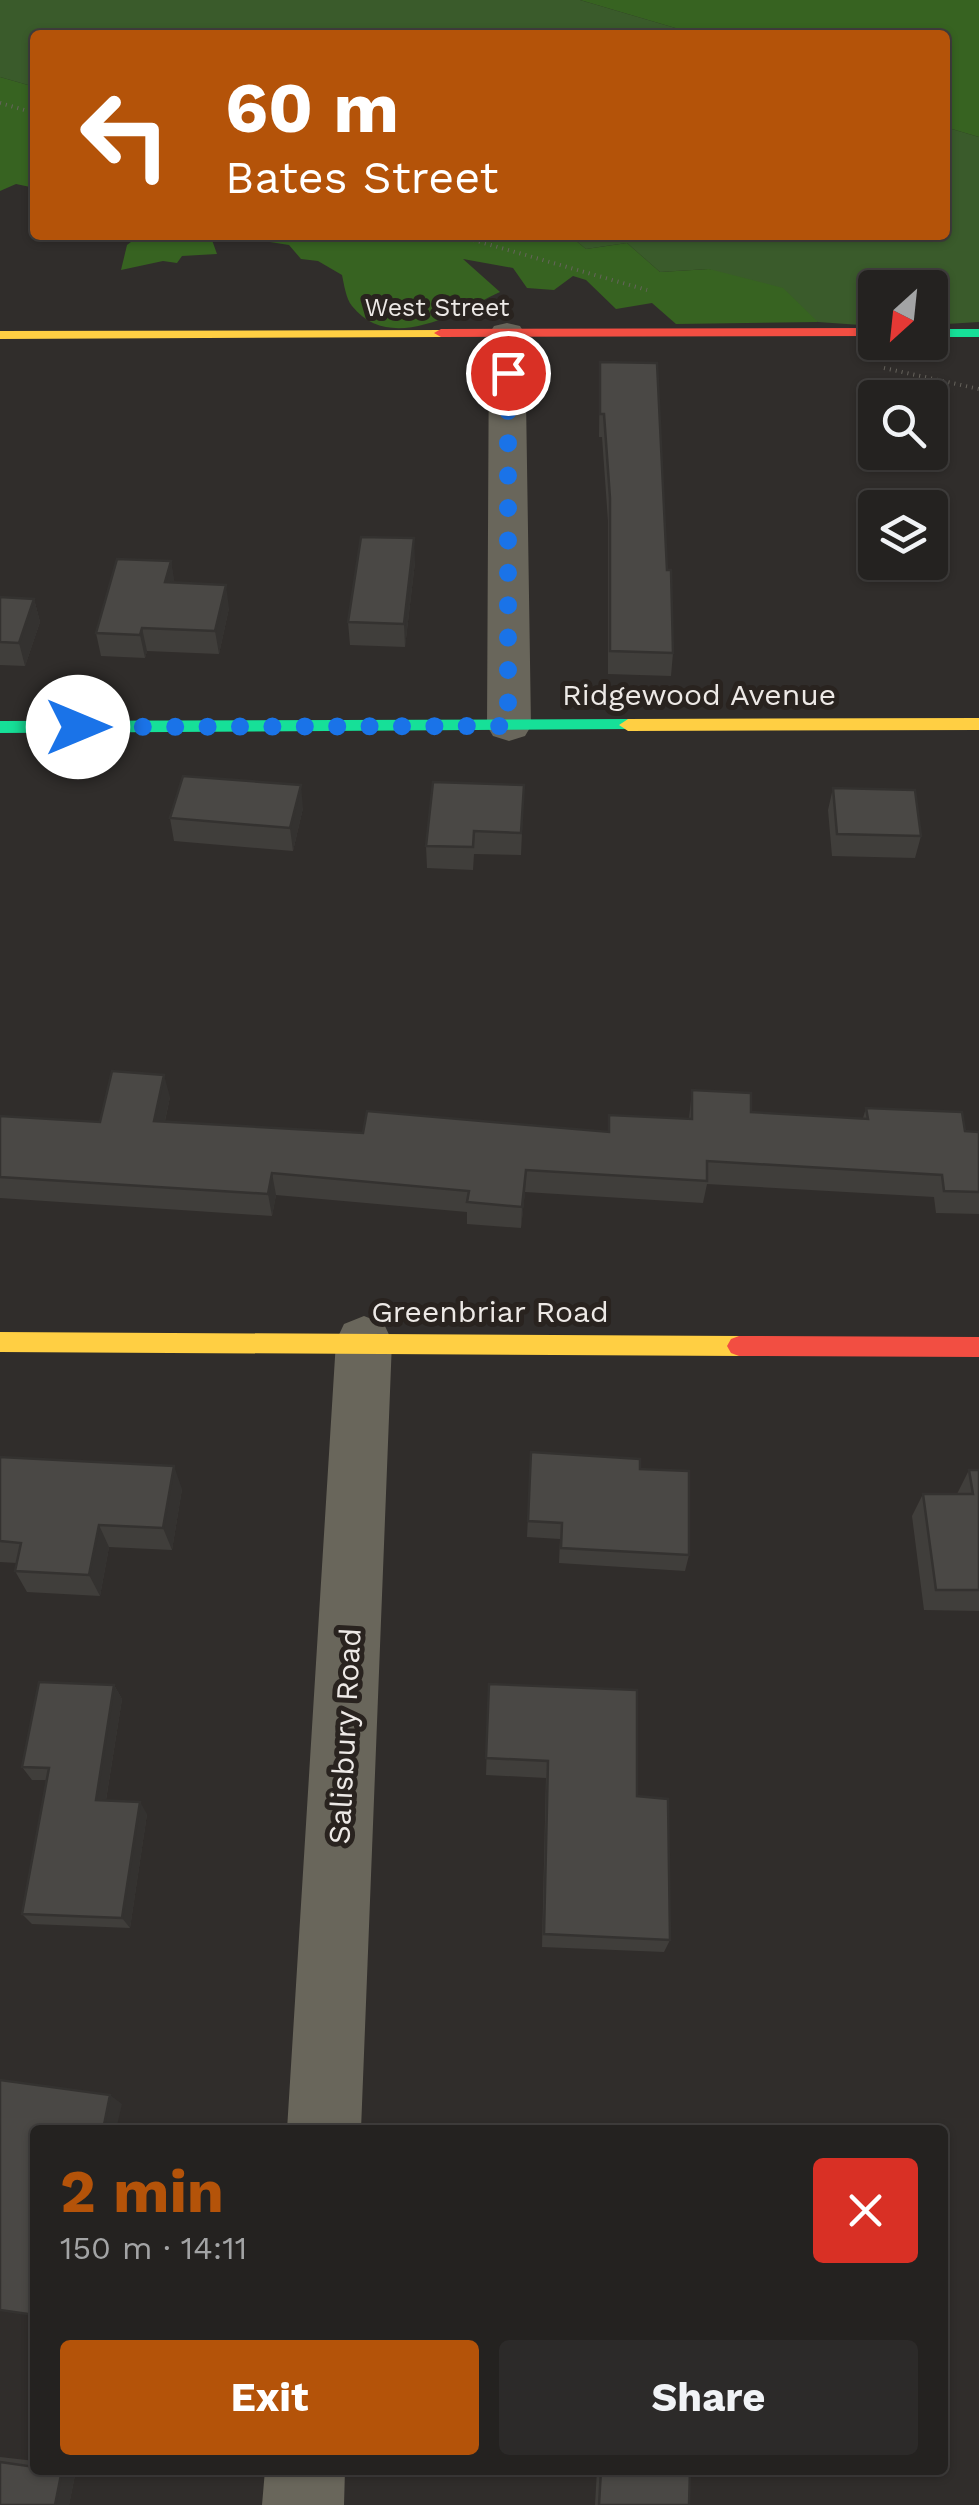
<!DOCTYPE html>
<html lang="en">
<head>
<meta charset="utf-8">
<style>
	:root { --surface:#242220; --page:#2c2a29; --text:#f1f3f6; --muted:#a3a4a5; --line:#413f3e; --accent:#b45309 }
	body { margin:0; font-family:"Work Sans",sans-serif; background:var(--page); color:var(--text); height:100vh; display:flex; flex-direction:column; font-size:38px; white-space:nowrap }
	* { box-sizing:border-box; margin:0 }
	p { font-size:32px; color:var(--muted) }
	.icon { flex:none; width:55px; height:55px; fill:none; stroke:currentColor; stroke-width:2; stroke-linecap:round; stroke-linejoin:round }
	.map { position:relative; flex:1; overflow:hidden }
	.drawer { position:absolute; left:30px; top:2125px; width:918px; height:350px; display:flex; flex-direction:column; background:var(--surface); border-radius:10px; box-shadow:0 2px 8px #0004,0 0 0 2px var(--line) }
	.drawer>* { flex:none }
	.hud { position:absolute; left:30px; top:30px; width:920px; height:210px; border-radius:10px; box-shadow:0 2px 8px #0004,0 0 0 2px var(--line); background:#b45309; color:#fff; overflow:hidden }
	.needle { width:65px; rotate:207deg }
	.buttons { position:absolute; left:858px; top:270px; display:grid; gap:20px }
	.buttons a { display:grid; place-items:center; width:90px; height:90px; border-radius:10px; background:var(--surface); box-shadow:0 2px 8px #0004,0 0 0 2px var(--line); font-size:50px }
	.pin { position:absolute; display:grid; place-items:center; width:85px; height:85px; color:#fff; margin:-42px; border:5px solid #fff; border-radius:50%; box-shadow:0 2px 10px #0007 }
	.me { position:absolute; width:110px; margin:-55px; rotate:90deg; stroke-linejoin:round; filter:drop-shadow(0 0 8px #0008) }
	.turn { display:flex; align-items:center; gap:35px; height:210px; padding:0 30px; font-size:45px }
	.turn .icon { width:130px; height:130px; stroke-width:2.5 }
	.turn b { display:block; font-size:70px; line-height:85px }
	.round { display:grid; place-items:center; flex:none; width:105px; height:105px; border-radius:10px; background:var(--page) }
	.summary { display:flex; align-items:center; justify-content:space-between; height:170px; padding:0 30px }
	h1 { font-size:60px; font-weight:700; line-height:75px; color:var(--accent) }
	.cta { display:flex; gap:20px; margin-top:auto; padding:20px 30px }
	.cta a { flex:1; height:115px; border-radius:10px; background:var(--accent); color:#fff; font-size:40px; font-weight:700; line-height:115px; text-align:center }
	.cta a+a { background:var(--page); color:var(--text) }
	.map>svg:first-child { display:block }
</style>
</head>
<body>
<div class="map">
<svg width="979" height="2505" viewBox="0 0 979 2505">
	<rect width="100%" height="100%" fill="#302d2b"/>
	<path fill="#3a5b2b" d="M0 0H580L689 32 744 35H35V87L0 77Z
		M945 127 979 137V322L930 325V288H875V326L818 322 709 269 660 272 627 243 586 249 569 235H945Z"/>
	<path fill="#376321" d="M580 0H979V137L945 127V35L689 32Z
		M0 77 35 87V188L16 184 0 191Z
		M140 235H569L586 249 627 243 660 272 709 269 783 288 818 322 676 324 652 303 616 309 586 280 573 276 554 290 527 288 513 268 463 259 500 292C458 312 390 354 352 306 346 299 344 284 342 275L318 261 301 259 289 245 251 239 212 240 217 254 182 256 177 263 163 261 121 270 127 245Z"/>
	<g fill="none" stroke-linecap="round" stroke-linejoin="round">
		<path stroke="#67645d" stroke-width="4" stroke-dasharray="1 5" stroke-linecap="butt" d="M0 103 35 113
			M456 235 647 290
			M884 368 979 389"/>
		<path fill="#69665b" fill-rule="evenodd" d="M507 323 520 326 525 334 531 726 525 736 509 741 493 736 487 726 489 334 494 326Z
			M364 1316 384 1324 392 1341 361 2130H287L336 1341 344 1324Z
			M265 2470H345L344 2505H262Z"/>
		<path fill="#16e098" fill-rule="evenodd" d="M930 329H979V337H930Z
			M628 719 634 721V729L0 733V721Z"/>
		<path fill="#ffcf43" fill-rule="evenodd" d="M446 330 448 333 441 337 0 339V331Z
			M979 718V730L628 731 619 725 628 719Z
			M0 1332 739 1336 747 1339 751 1346 747 1353 739 1356 0 1352Z"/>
		<path fill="#f24e42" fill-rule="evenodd" d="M875 328V336L441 337 434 333 441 329Z
			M739 1336 979 1337V1357L739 1356 731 1353 727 1346 731 1339Z"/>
	</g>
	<path fill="#403e3b" d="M600 362 667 570 673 653 671 676 608 674V521L602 437H599Z
		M171 561 174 583 229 608 219 654 147 651 145 658 101 656 96 633Z
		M415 562 405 647 350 645 348 622Z
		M0 597 34 599 40 622 25 666 0 665Z
		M524 785 521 855 474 854 473 870 427 868 426 846Z
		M833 788 921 836 915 858 832 856 828 810Z
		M303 808 293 851 174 841 170 818Z
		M692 1090 751 1112 863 1118 866 1108 965 1131 979 1132V1214L936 1213 934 1197 707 1184 703 1203 525 1192 521 1228 467 1224V1212L276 1195 272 1216 0 1198V1116L100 1122 170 1097 165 1121 363 1133 608 1132 609 1115 689 1119Z
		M531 1452 640 1469 689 1555 685 1571 559 1563 560 1539 527 1537Z
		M0 1457 182 1489 172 1550 109 1547 100 1596 27 1592 15 1571 17 1563 0 1562Z
		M969 1470H979V1611L924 1610 912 1516 923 1494H957Z
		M489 1684 637 1796 670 1940 664 1952 542 1947 546 1778 486 1775Z
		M114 1685 122 1699 106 1800 147 1814 130 1928 32 1924 22 1914 46 1780H32L22 1767Z
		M0 2457 35 2461V2470H76L69 2505H0Z
		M597 2470H690L689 2505H595Z"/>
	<path fill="#343230" d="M414 538 415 562 405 647 404 624Z
		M171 561 175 585 165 582Z
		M226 585 229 608 219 654 215 631Z
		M34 599 40 622 25 666 19 643Z
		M142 628 147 651 145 658 140 635Z
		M301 785 303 808 293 851 290 828Z
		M164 1075 170 1097 160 1143 154 1121Z
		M526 1170 525 1192 521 1228 522 1207Z
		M272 1173 276 1195 272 1216 268 1194Z
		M174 1466 182 1489 172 1550 163 1528Z
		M99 1525 109 1547 100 1596 89 1575Z
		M114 1685 122 1699 104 1812 96 1800Z
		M140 1802 147 1814 130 1928 122 1918Z
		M110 2095 122 2104 116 2130H103Z
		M62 2470H76L69 2505H55Z"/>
	<path fill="#4a4845" stroke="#343230" stroke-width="2.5" d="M600 362 657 363 667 570H671L673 653 610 651V498L604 414H600Z
		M361 537 414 538 404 624 348 622Z
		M117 559 171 561 165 582 226 585 215 631 142 628 140 635 96 633Z
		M0 597 34 599 19 643 0 642Z
		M183 776 301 785 290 828 170 818Z
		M433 782 524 785 521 833 474 831 473 847 426 846Z
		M833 788 915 790 921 836 837 834Z
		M112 1071 164 1075 154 1121 363 1133 367 1111 609 1132V1115L692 1119V1090L751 1093V1112L868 1119 866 1108 962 1112 965 1131 979 1132V1192L944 1191 942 1175 707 1161V1181L526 1170 522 1207 467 1202 469 1191 272 1173 268 1194 0 1177V1116L100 1122Z
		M531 1452 640 1459V1469L689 1471V1555L561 1548 562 1523 528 1521Z
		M0 1457 174 1466 163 1528 99 1525 89 1575 15 1571 21 1543 0 1541Z
		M969 1470H979V1590H936L923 1494H973Z
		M39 1682 114 1685 96 1800 140 1802 122 1918 22 1914 49 1768 22 1767Z
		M489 1684 637 1690V1796L668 1799 670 1940 544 1934 548 1761 486 1758Z
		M0 2080 110 2095 103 2130H35V2315L0 2310Z
		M571 2126 596 2130H571Z
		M0 2462 35 2467V2470H62L55 2505H0Z
		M601 2470H690L689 2505H599Z"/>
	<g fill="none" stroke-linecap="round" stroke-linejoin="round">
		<path stroke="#1a73e8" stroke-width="18" stroke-dasharray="0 32.4" d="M78 727 508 726V373"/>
	</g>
	<g text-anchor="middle" stroke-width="10" stroke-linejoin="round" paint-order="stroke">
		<g font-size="25" fill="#ede9e6" stroke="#29231f">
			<text x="437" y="316">West Street</text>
		</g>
		<g font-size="30" fill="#ede9e6" stroke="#29231f">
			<text x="699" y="705">Ridgewood Avenue</text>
			<text x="490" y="1322">Greenbriar Road</text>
			<text transform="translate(345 1736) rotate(-87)" y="10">Salisbury Road</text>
		</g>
	</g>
</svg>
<div class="buttons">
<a><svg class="needle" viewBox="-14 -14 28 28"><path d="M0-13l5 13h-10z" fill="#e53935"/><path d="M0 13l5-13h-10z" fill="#a3a4a5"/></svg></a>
<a><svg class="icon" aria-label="search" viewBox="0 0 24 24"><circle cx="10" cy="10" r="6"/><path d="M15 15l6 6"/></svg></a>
<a><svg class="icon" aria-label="layers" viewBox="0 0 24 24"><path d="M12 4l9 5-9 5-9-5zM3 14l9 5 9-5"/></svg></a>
</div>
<div class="pin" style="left:508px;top:373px;background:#d93025"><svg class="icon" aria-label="arrive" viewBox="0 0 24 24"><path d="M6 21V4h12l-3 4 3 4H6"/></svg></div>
<svg class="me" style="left:78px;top:727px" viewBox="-20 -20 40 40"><circle r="19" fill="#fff"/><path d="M0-13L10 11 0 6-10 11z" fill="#1a73e8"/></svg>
<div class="hud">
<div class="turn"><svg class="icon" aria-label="left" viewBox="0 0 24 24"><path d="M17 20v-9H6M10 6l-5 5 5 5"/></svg><div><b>60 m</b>Bates Street</div></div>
</div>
<section class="drawer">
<div class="summary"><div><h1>2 min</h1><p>150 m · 14:11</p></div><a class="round" style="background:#d93025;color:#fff"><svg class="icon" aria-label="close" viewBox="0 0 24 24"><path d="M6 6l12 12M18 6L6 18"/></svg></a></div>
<div class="cta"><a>Exit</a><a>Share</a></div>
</section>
</div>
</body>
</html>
